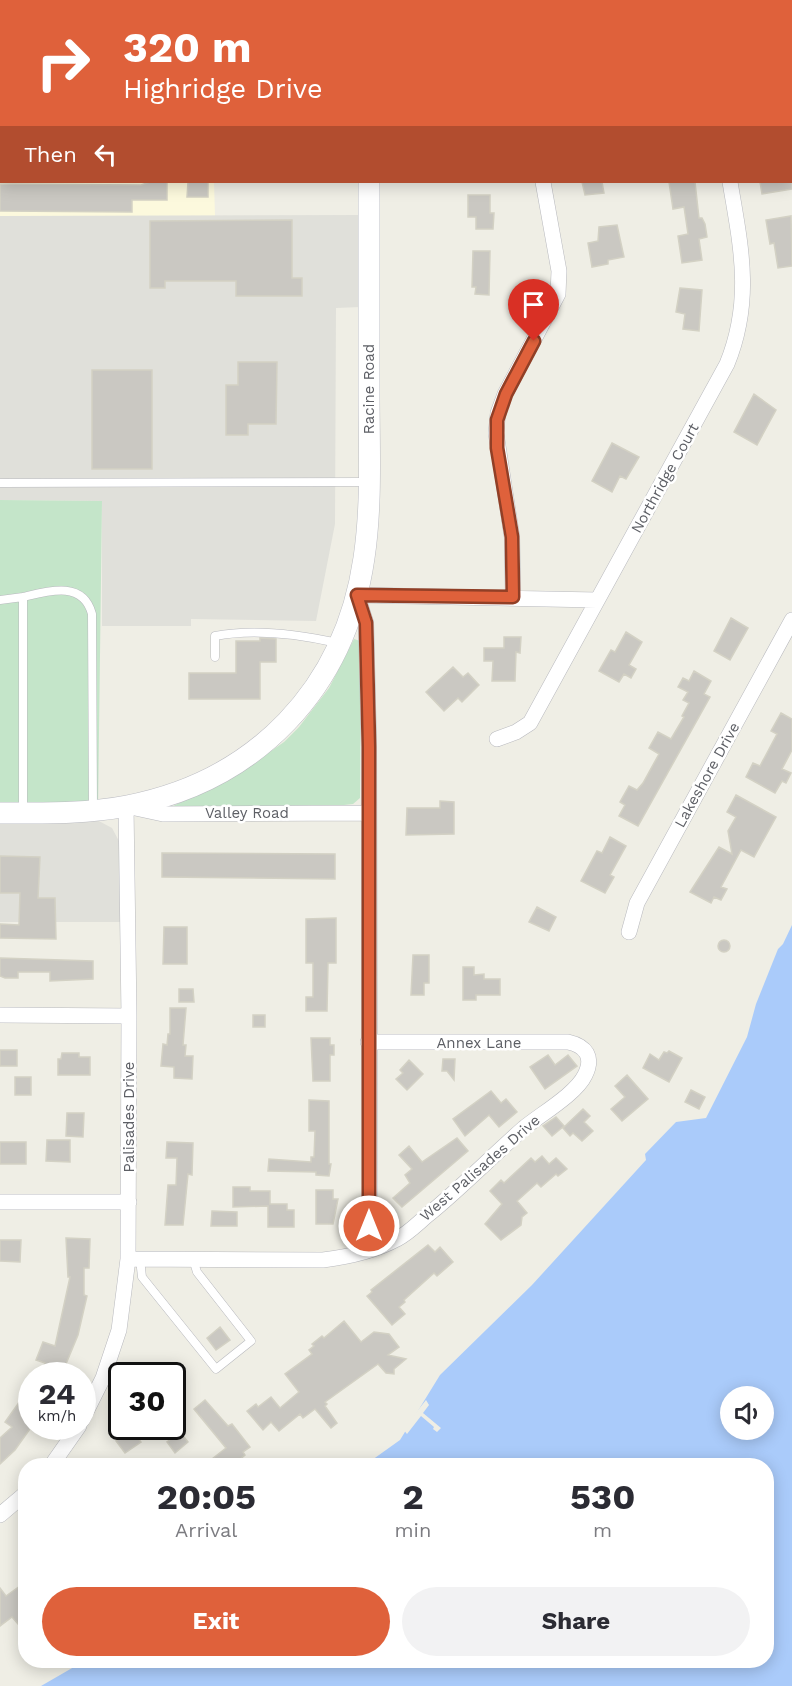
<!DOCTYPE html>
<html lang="en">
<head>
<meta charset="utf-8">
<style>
	:root { --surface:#fff; --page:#f2f2f3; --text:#2b2b33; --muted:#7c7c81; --accent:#df613b }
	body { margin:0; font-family:"Work Sans",sans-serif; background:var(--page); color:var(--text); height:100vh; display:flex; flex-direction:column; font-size:22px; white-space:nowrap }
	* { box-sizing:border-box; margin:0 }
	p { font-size:20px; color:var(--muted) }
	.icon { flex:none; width:33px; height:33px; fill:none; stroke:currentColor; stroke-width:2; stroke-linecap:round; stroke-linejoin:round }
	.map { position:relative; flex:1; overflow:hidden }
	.panel { position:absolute; left:18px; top:1458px; width:756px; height:210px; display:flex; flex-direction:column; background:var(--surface); border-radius:24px; box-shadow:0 3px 15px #0003 }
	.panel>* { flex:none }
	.banner { position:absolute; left:0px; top:0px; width:792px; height:183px; box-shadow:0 3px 15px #0003; background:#df613b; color:#fff; overflow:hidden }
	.fabs { position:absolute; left:720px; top:1386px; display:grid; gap:12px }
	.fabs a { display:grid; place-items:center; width:54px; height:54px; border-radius:50%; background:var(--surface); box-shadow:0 3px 15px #0003; font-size:30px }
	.speed { position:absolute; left:18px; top:1362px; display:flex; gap:12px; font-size:30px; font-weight:700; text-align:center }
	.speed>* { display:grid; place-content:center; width:78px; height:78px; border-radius:50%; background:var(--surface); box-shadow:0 3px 15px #0003; line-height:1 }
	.speed small { font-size:15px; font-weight:400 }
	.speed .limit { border:3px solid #111; border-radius:9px; background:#fff; color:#111 }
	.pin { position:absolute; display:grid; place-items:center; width:51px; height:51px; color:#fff; margin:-62px -26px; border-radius:50% 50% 50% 0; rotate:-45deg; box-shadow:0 0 6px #0007 }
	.pin .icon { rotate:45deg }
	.me { position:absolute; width:66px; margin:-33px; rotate:0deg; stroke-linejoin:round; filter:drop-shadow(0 0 4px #0008) }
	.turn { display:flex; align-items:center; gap:21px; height:126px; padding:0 24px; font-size:27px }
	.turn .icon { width:78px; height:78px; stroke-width:2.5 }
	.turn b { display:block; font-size:42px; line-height:51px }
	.then { display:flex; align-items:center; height:57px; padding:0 24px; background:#0003; gap:12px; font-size:22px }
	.eta { display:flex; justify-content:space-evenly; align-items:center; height:102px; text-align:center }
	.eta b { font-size:36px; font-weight:700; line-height:42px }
	.cta { display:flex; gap:12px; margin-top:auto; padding:12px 24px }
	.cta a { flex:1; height:69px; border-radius:36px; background:var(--accent); color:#fff; font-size:24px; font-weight:700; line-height:69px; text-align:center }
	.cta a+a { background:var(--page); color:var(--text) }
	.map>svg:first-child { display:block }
</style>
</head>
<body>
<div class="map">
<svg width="792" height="1686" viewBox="0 0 792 1686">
	<rect width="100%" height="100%" fill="#efeee5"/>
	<path fill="#fcf9dd" d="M0 0H96L2 2V182H214L215 216H0Z"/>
	<path fill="#e0e0da" d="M361 215 360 307 336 308 335 524 316 621 191 619V626H102V501L0 500V216Z
		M97 820 112 828 120 843 124 922H0V823Z"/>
	<path fill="#c4e5c9" d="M0 500 102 501 98 810 0 813Z
		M354 639 360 641 361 647 360 798 353 804 344 805 169 808 237 775 284 742 299 727 329 688Z"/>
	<path fill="#aacbfa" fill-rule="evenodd" d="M792 925V1686H41L86 1660H766V1466L365 1465 400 1440 440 1375 532 1285 646 1160 645 1154 676 1122 706 1118 747 1037 756 1004 778 949 783 944ZM730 1396H764V1430H730Z"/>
	<path fill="#efeee5" d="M426 1400 429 1405 423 1413 441 1428 437 1432 433 1429 434 1427 421 1416 407 1434 403 1429Z"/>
	<path fill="#cac8c2" stroke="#d3d1c4" stroke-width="1.5" d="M150 182H167V200H132V212L0 211V184L141 185Z
		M188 182H208V197H187Z
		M582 182H602L604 193 585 195Z
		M669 182H695L699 218H702L705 224 707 237 699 239 702 260 682 263 678 236 688 234 684 207 673 209Z
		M760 182H792V189L762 194Z
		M468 195H490V213H494L493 229H476V217H468Z
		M791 216 792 266 778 268 774 243 770 244 766 220Z
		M292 220V278H302V296H236V281H165V288H150V221Z
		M617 225 624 257 608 260V264L592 267 588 243 598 241 599 227Z
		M473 251H490L489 295 475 294 476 287H472Z
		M680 288 702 290 699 331 683 329 685 314 676 312Z
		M238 362H277L276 424H248V435H226V385H238Z
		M92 370H152V469H92Z
		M754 394 776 410 757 445 734 432Z
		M612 443 639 457 626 479 620 476 612 492 592 481Z
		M731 618 748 628 730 660 714 651Z
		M626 632 642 642 629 665 636 669 631 678 624 674 619 682 599 671 611 650 615 652Z
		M504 637H521L520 653 516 652 515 681H492L493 661H484V648H504Z
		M260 638 276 639V662H260V699H189V673H236V641H260Z
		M453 667 463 677 468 673 479 685 462 702 458 698 444 711 426 692Z
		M694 671 711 681 704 694 710 697 638 826 619 816 625 805 620 802 629 786 637 790 643 783 659 754 649 748 658 732 671 739 684 717 682 716 689 703 683 700 688 692 678 687 683 678 689 681Z
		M781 713 792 719V750L782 769 791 773 786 783 782 781 775 793 746 777 753 763 760 766 777 734 771 731Z
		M736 795 776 817 754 857 741 850 721 887 727 889 721 900 714 897 711 903 690 892 719 847 732 854 728 831 736 817 727 812Z
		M440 801 454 802V834L406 835 407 808H440Z
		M610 837 626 846 610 875 614 877 605 893 581 881 597 851 602 853Z
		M162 853 335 854V879L162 877Z
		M0 856 40 857 38 898H55L56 939 0 938V924L19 925 20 893H0Z
		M537 907 556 917 549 931 529 922Z
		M336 918V963H328L327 1011H306V997H313V963H306V919Z
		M164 927H187V964H163Z
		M718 946a6 6 0 1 1 12 0a6 6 0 1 1-12 0Z
		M413 955H429V983H424V995H411Z
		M0 958 93 961V979L50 981V972H18V978H5L0 976Z
		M463 967H474V975L484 974V979H500V995H476V1000H463Z
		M179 989H193L194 1002H179Z
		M170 1008H186L183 1045H186L185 1056H193L192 1079 174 1078V1067L161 1066 163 1044 167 1045 168 1034H170Z
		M253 1015H265V1027H253Z
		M311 1038H330V1045H334V1055H330V1081H313Z
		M0 1050H17V1066H0Z
		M669 1051 682 1058 669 1082 643 1068 650 1054 659 1060 664 1052 667 1053Z
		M62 1053H79V1057H90V1075H58V1059H61Z
		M548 1055 555 1065 568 1055 577 1066 545 1089 530 1067Z
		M443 1059H455L454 1080 447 1071H442Z
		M409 1060 423 1074 407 1090 396 1079 403 1073 400 1070Z
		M627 1075 648 1099 622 1121 611 1109 625 1097 615 1086Z
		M15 1077H31V1095H15Z
		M691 1090 705 1097 699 1109 685 1102Z
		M491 1091 501 1103 506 1099 517 1112 499 1127 489 1115 465 1136 453 1119Z
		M309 1100 329 1101V1164H331L329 1176 316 1175V1172L268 1171 269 1159 311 1162V1157H314L315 1131H309Z
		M583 1109 590 1116 584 1122 593 1131 582 1141 573 1133 570 1136 563 1128Z
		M67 1113H84L83 1137 66 1136Z
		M556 1117 564 1126 552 1136 543 1126Z
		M457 1138 468 1151 402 1207 393 1198 410 1183 405 1175 412 1169 399 1155 409 1146 422 1162Z
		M47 1140H70V1162L46 1161Z
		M0 1142H26V1164H0Z
		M167 1142 193 1143 192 1175 188 1174 183 1225H165L168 1185H176L177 1158H166Z
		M542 1156 549 1164 556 1158 567 1169 558 1176 556 1174 541 1187 537 1183 517 1201 527 1213 522 1217 521 1225 501 1240 485 1224 502 1204 490 1191 501 1180 504 1183 531 1158 535 1162Z
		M233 1187H250V1191H270V1204H287V1210H294V1227H268V1206L233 1207Z
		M316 1190H333V1199H338L333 1224H316Z
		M212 1211 237 1212V1226H211Z
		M66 1238 90 1239 89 1268H84V1295L87 1296 78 1335 61 1376H40L45 1363 36 1360 43 1342 55 1346 70 1277H68Z
		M0 1240H21L20 1262 0 1261Z
		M428 1245 435 1252 440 1247 453 1262 437 1276 434 1273 404 1300 405 1302 399 1307 405 1314 392 1325 367 1296 372 1292 371 1290Z
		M344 1321 361 1342 374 1332 389 1334 399 1347 388 1355 406 1359 394 1369V1374L386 1373 378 1364 325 1402 327 1404 325 1406 337 1423 331 1428 315 1409 303 1418 300 1414 279 1431 271 1422 263 1430 247 1411 256 1404 258 1407 271 1397 280 1408 299 1392 285 1374 312 1354 309 1350 314 1346 312 1344 322 1336 324 1338Z
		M220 1327 230 1340 216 1350 207 1338Z
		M32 1384V1426L15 1450 0 1464V1438L12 1427 5 1422Z
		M205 1400 228 1426 232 1424 250 1447 243 1452 245 1455 232 1466H203L226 1448 194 1409Z
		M131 1429 141 1442 125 1453 116 1441Z
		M180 1432 188 1442 175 1453 167 1442Z
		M20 1586 26 1593V1618L18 1624 12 1617 0 1626V1588L6 1596Z"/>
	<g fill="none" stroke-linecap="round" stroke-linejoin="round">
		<g stroke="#b8b9be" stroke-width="9">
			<path id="service" d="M0 483 367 482
				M0 600 23 597
				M215 657V636C255 628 298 634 338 643
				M23 811V597C48 591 83 580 92 614L93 809
				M140 1259 142 1277 216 1369 251 1341 197 1272 193 1259"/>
		</g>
		<g stroke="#b8b9be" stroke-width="16">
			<path id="minor" d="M247 0V2
				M699 0 700 2
				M513 597 512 537 496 433 498 413 505 394 558 294 559 271 543 182
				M497 739 516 732 530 723 727 364C753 300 741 247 730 182
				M629 932 637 903 792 620
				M0 1015 129 1016
				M0 1202H129
				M370 1249 369 747 366 623 357 595 597 600
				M128 1259 323 1260C347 1257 375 1251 397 1239 409 1233 419 1222 429 1214 462 1187 492 1156 524 1128 541 1114 576 1094 585 1075 594 1057 586 1046 568 1042H368
				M82 1420 103 1378 119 1330 128 1259 129 1016 126 806 163 814 369 813
				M51 1466 79 1426
				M0 1515 26 1493"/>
		</g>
		<g stroke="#bbbcc2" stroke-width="22">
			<path id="secondary" d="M370 0V2
				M0 813C42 813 86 814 127 806 256 781 345 689 364 558 372 504 369 449 369 395 369 324 369 253 369 182"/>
		</g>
		<use href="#service" stroke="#fff" stroke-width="8"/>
		<use href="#minor" stroke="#fff" stroke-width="15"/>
		<use href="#secondary" stroke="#fff" stroke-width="21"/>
	</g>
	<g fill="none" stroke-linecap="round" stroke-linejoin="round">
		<g stroke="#913f26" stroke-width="15">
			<path id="route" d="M369 1226V747L366 623 357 595 513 597 512 537 497 448V420L506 394 534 341"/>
		</g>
		<use href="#route" stroke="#df613b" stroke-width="10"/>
	</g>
	<g text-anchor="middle" stroke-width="5" stroke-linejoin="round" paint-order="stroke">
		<g font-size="15" fill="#5d5f65" stroke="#fff">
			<text transform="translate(369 389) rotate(-90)" y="5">Racine Road</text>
			<text transform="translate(665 478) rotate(-61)" y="5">Northridge Court</text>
			<text transform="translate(707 775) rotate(-61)" y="5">Lakeshore Drive</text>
			<text x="247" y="818">Valley Road</text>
			<text x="479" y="1048">Annex Lane</text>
			<text transform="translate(129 1117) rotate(-90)" y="5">Palisades Drive</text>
			<text transform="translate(480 1168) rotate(-41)" y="5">West Palisades Drive</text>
		</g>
	</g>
</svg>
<div class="fabs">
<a><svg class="icon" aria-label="sound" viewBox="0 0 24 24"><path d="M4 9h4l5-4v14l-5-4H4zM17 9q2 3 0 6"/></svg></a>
</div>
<div class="speed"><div>24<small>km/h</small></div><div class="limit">30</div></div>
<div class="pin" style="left:534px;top:341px;background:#d93025"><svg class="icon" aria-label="arrive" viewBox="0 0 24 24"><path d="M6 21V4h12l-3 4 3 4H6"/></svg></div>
<svg class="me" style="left:369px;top:1226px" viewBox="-20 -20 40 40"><circle r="17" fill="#df613b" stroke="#fff" stroke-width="3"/><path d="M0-11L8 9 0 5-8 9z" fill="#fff"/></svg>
<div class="banner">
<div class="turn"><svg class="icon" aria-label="right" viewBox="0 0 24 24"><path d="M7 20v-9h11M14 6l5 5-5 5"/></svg><div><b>320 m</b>Highridge Drive</div></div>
<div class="then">Then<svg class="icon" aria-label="left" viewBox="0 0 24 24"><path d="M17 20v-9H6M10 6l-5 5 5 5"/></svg></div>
</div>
<section class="panel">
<div class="eta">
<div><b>20:05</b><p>Arrival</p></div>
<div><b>2</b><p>min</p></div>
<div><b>530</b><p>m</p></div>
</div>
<div class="cta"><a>Exit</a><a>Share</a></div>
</section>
</div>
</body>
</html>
